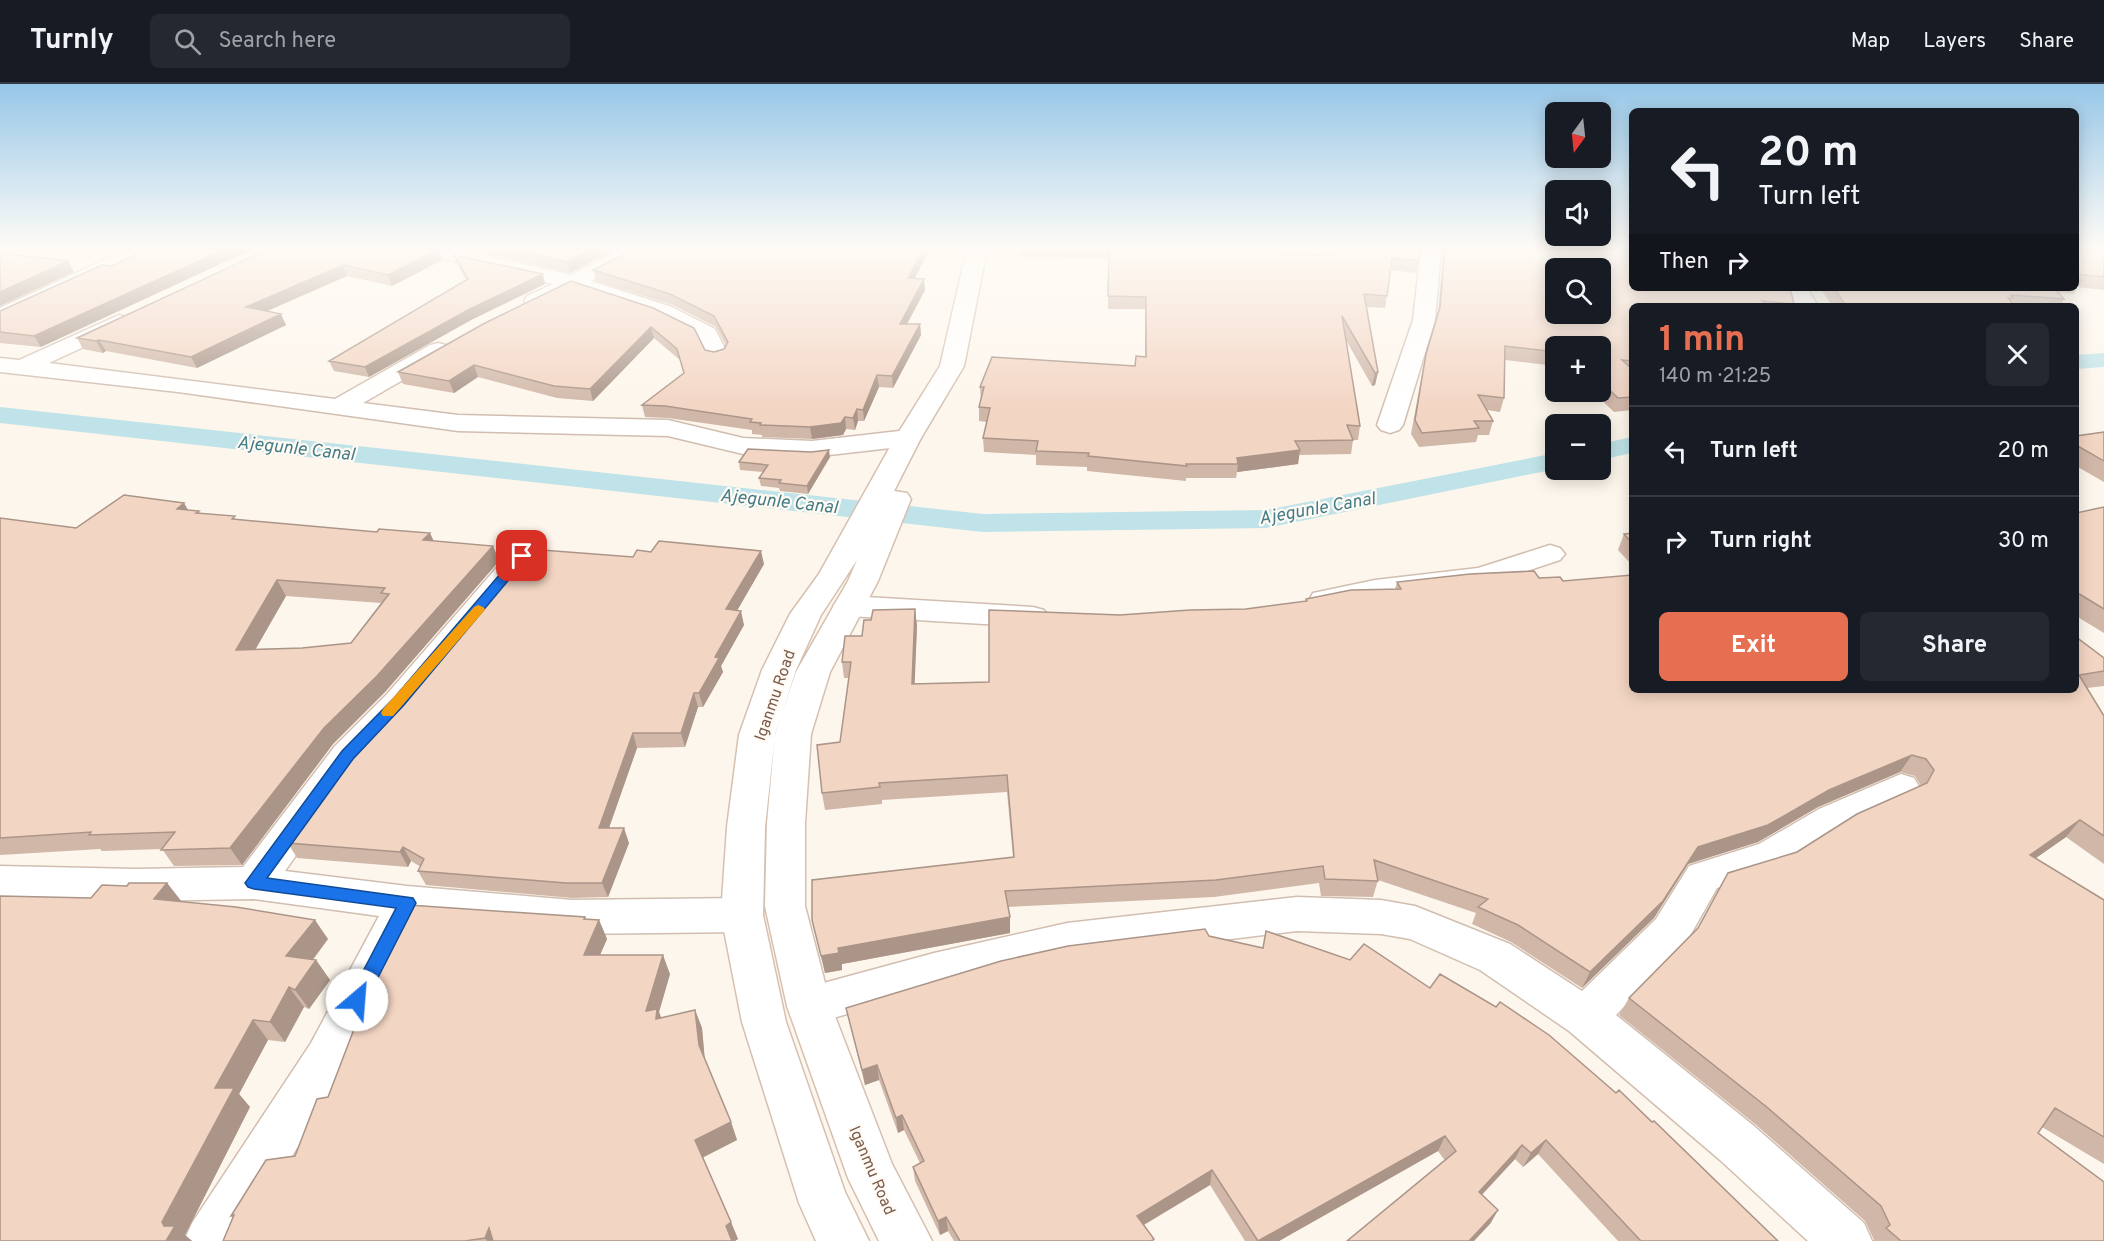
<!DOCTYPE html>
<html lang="en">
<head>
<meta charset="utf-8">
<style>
	:root { --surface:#171b24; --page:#242831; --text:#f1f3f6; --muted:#9ea1a6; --line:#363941; --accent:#e76f51 }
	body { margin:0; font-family:Overpass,sans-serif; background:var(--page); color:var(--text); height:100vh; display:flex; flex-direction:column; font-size:22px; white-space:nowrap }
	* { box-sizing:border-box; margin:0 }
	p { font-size:20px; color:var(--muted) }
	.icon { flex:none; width:33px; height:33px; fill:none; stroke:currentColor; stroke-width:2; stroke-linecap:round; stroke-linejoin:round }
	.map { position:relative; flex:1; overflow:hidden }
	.drawer { position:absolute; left:1629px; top:219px; width:450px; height:390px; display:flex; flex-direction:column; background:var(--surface); border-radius:9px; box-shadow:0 3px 15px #0003 }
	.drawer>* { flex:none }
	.hud { position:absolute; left:1629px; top:24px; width:450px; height:183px; border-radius:9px; box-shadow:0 3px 15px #0003; background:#171b24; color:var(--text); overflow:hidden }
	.needle { width:39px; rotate:195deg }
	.tools { position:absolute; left:1545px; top:18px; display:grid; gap:12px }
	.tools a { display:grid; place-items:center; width:66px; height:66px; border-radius:9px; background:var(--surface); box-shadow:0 3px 15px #0003; font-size:30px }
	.pin { position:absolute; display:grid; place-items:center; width:51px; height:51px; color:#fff; margin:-26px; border-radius:12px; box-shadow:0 3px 9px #0006 }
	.me { position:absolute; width:66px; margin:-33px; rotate:27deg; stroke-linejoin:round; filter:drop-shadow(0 0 4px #0008) }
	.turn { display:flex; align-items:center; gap:21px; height:126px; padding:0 30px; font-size:27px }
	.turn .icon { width:78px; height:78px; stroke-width:2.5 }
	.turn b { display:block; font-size:42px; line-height:51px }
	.then { display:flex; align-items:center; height:57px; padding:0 30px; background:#0003; gap:12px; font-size:22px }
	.round { display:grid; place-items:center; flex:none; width:63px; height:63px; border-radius:9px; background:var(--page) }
	.summary { display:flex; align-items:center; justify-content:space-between; height:102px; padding:0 30px }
	h1 { font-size:36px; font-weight:700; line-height:45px; color:var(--accent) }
	.action { display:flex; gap:12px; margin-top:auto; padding:12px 30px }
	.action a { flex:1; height:69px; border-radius:9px; background:var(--accent); color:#fff; font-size:24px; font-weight:700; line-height:69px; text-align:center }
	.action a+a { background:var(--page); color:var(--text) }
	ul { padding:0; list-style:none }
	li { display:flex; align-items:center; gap:18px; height:90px; padding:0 30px; border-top:2px solid var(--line) }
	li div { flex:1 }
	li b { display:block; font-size:22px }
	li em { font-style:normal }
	header { display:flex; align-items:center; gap:36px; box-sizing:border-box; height:84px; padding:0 30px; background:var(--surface); border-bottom:2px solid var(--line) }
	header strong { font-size:28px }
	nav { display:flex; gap:33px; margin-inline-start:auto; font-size:21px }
	.search { width:420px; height:54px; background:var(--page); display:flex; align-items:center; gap:15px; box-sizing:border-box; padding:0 21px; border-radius:9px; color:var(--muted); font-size:22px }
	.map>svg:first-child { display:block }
</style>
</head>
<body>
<header>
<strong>Turnly</strong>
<div class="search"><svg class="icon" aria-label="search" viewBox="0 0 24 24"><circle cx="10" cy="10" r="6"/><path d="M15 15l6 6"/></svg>Search here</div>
<nav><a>Map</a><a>Layers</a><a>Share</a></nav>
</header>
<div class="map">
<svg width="2104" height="1157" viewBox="0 0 2104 1157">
	<rect width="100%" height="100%" fill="#fdf6ec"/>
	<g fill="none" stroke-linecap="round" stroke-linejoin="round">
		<path fill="#bfe3e8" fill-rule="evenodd" d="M2104 269V283L2076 285V271Z
			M0 323 983 430 1266 426 1556 369V385L1266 444 983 448 0 339Z
			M1632 353V369L1600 376V360Z"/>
		<g stroke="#d1beb0" stroke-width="3">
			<path id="street" d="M128 165H155L152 169 0 239V224Z
				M417 165H456L571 191 622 165H648L645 169 591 197 672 223 715 245 728 270 724 275 716 277 708 275 698 254 656 233 575 205C560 212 544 226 527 222L524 217 527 212 553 200 420 169Z
				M1421 165H1441L1435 236 1403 341 1399 346 1390 349 1381 346 1377 341 1413 236Z
				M1787 204H1807L1818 222H1796Z
				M119 231 127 233 130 238 127 243 49 279 335 315 430 261 438 259 446 261 449 266 446 271 363 319 458 331 668 336 743 354 812 357 908 346 917 349 921 354 917 359 908 362 812 373 743 370 668 352 458 347 178 308 0 288V274L19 276Z
				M1550 461 1560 464 1565 470 1560 476 1482 502 1375 514 1324 526 1313 523 1309 516 1313 509 1375 496 1478 484Z
				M522 463 532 466 537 472 532 478 411 626 361 680 285 787 407 802 572 816 742 814 757 819 763 831 757 843 742 848 572 850 419 837 343 989 240 1157H184L192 1139 311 959 379 832 254 815 136 817 0 814V782L136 785 243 783 335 662 387 610 512 466Z
				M849 512 1033 523 1044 526 1049 533 1044 540 1033 543 849 532 838 529 833 522 838 515Z
				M1901 690 1914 694 1920 704 1914 714 1845 745 1786 783 1717 804 1686 859 1616 931 1754 1042 1864 1139 1872 1157H1808L1720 1076 1569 947 1480 886 1410 855 1381 850 1297 847 1067 875 934 905 809 941 793 936 787 922 793 908 809 903 934 869 1067 839 1297 813 1381 816 1415 822 1510 860 1582 907 1656 835 1689 782 1759 760 1819 725Z"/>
		</g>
		<g stroke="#d6c0b0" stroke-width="3">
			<path id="secondary" d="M967 165H987L964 282 921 354 894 407 907 409 911 415 878 497 830 588 811 650 805 739V822L831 922 892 1080 932 1157H879L848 1094 787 922 765 822 767 739 775 650 796 588 848 497 857 476 821 531 796 586 775 651 765 743 763 831 786 938 845 1108 869 1157H816L799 1119 742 938 721 831 727 743 739 651 762 586 790 530 819 490 895 354 940 282Z"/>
		</g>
		<use href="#street" fill="#fff" fill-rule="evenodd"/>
		<use href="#secondary" fill="#fff" fill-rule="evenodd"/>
	</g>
	<path fill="#d1b7a8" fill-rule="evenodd" d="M269 165 438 166 442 176 392 202 347 192 267 227 286 241 197 284 106 267 103 269 83 265 77 254Z
		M468 165H616L570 189Z
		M634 165H930L914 195 925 206 907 240H920L921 251 893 304 879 303 864 337H858L855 346 846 345 843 351 812 355 762 353V351L752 350V346L668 334 645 333 642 321 684 289 680 276 654 254 593 317 557 314 478 293 454 309 403 300 398 288 571 197 705 266 714 268 724 265 726 261 716 243 673 221 596 197 593 186Z
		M1018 165H1220L1322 171 1350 165 1419 177 1416 189 1391 186 1385 224 1367 223 1378 288 1375 301 1372 302 1346 256 1360 342 1358 356H1353L1351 370 1299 371 1298 380 1237 388 1236 394H1186V397L1087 387V383L1036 381V371L984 368 983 354 987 338 979 337V323L981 317 980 303 1135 282 1145 273V225H1108V174L1018 173Z
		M1299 165H1326L1320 167Z
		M1443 165H1632L1794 220 1793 222H1632V326L1614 328 1593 308H1600V262H1556V282L1505 276 1504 314 1500 328 1487 326 1493 337 1489 351H1478L1476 358 1419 363 1411 350 1423 284 1426 270 1438 232Z
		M2076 165H2104V206L2077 203 2074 210 2058 208 2064 215 2060 222H1832L1820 204H2076Z
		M454 171 545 200 471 236 369 293 334 287 329 277 466 196 457 180Z
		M102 181 41 263 0 259V227Z
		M2104 348V398L2076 382V352Z
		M830 373 808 410 780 407 779 404 761 402 759 394 763 388 740 386 739 378Z
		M184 419 188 426 201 429 237 435 434 457 493 462 499 477 385 608 333 660 242 781 174 782 162 765 102 767 100 765 0 771V434L76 444ZM286 512 381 519 351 559 302 564 255 565Z
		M2104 423V549L2076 532V429Z
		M1632 449V481L1618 466 1624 450Z
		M633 473 764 480 737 526 744 541 721 582 723 588 703 623H698L685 663 637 664 609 744 629 759 608 813 572 814 426 801 418 787 421 783 411 777 408 783 297 774 288 759Z
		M1539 494 2076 553 2104 574V602L2087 604 2104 632V780L2066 753 2036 774 2104 816V1080L2042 1043 2038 1049 2104 1157H1872L1874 1156 1865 1137 1755 1040 1619 931 1629 914 1797 768 1921 702 1915 692 1900 688 1818 723 1758 758 1688 780 1654 834 1582 904 1511 858 1472 840 1476 829 1378 796 1373 813 1321 812 1319 799 1214 813 1008 823 1010 833V849L842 880V886L825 889 812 836 1013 773 1007 708 882 716V720L825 726 822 709 840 658 849 594H844L842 578 862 552 871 536 915 525 917 542 914 600 989 598 1120 531 1246 525 1305 518 1306 515 1395 505 1397 498Z
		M167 799 181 817 328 855 313 876H316L330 896 309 925 304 923 285 958 268 956 239 1010 250 1023 185 1151 192 1157H0L91 814Z
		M586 836H599L607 855 600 871 670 890 659 928 661 934 695 926 702 944 705 976 731 1038 737 1056 703 1073 738 1155 735 1157H223L233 1134 231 1132 295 1072 328 1013 353 947 348 940Z
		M1266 847 1778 1157H1618L1538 1070 1523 1083 1515 1075 1482 1111 1498 1126 1490 1140 1438 1067 1279 1157H1245L1210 1101 1144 1141 1154 1157H954L948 1147 940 1151 915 1097 913 1083 920 1079 904 1046 898 1049 879 996 865 1001 846 924 1209 852 1263 864Z"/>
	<path fill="#aa9588" d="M225 165H253L41 263 34 252Z
		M593 165H616L570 189 567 178Z
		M924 165H930L909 205 908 194Z
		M438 166 442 176 392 202 388 191Z
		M68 177 74 188 0 222V208Z
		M343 181 347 192 251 234 246 223Z
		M543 190 545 200 471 236 369 293 365 283 468 226Z
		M924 195 925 206 901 251 900 240Z
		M281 230 286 241 197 284 191 273Z
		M920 240 921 251 893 304 892 292Z
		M651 243 654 254 593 317 590 305Z
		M99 256 106 267 103 269 96 257Z
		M474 281 478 293 454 309 449 297Z
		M1378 288 1375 301 1372 302 1375 289Z
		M877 291 879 303 864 337 863 326Z
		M857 325 858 337 855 346 853 334Z
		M845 333 846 345 843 351 812 355 810 343Z
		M829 366 830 373 808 410 807 402Z
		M1300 366 1298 380 1237 388 1238 380 1237 374Z
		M184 419 193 435 177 425Z
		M430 449 437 464 423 456Z
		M493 462 499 477 385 608 333 660 242 781 230 764 324 644Z
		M761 467 764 480 730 539 726 525Z
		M277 496 286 512 246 582 236 566Z
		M915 525 917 542 914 617 912 600Z
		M741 527 744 541 721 582 723 588 703 623 699 609 715 573Z
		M694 609 698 623 685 663 681 649Z
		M633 649 637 664 604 758 599 744Z
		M1912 671 1900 688 1818 723 1758 758 1688 780 1654 834 1582 904 1590 888 1698 763Z
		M2080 736 2066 753 2016 788 2030 771Z
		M624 744 629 759 608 813 602 799Z
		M403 763 411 777 408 783 400 768Z
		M167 799 182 818 154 815Z
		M585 833 593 851 599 836 607 855 592 889 584 871V835Z
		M1010 833V849L842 880V886L825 889 821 872 838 864Z
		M315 836 328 855 300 892 286 872Z
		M663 871 670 890 659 928 665 943 646 927Z
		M316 876 330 896 309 925 295 906Z
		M289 903 304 923 285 958 270 938Z
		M695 926 702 944 705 979 699 961Z
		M253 936 268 956 239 1010 250 1023 185 1151 192 1157H166L164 1142 162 1138 215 1004Z
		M877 981 879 996 865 1001 862 986Z
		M902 1031 904 1046 898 1049 896 1034Z
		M731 1038 737 1056 702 1074 695 1056Z
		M1445 1052 1438 1067 1279 1157H1258Z
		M1546 1056 1538 1070 1523 1083 1531 1069Z
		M1522 1061 1515 1075 1471 1122 1479 1108Z
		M1212 1086 1210 1101 1135 1146 1137 1132Z
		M1498 1126 1490 1140 1474 1157H1469Z
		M946 1133 948 1147 940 1151 938 1137Z
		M731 1138 738 1155 735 1157H732L726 1142Z
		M489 1144 498 1157H487L485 1154Z"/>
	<path fill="#f3d5c3" stroke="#aa9588" stroke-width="1.5" fill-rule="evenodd" d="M147 165H225L34 252 0 248V227L102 181 112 182Z
		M269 165 438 166 388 191 343 181 246 223 281 230 191 273 99 256 96 257 77 254Z
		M510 165H593L567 178Z
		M634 165H924L908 194 924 195 900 240H920L892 292 877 291 863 326 857 325 853 334 845 333 841 339 810 343 760 341 761 339 750 338 752 335 665 322 642 321 684 289 677 265 651 243 590 305 554 302 474 281 449 297 398 288 485 239 571 197 653 224 694 244 705 266 714 268 724 265 728 258 714 232 670 210 593 186Z
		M1109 165H1220L1322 171 1350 165H1420L1419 177 1392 174 1387 212 1364 210 1378 288 1375 289 1342 232 1360 342 1347 341 1353 356 1295 357 1300 366 1237 374 1238 380H1186L1187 382 1088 372 1089 369 1036 367 1038 357 983 354 990 324 979 323 984 303H980L992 273 1135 282 1136 272 1146 273V213L1108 212Z
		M1445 165H1632V204H1790L1794 220 1762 217 1768 222H1632V277L1622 276 1632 285V313L1618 314 1600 297V262H1556V268L1505 262 1504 314 1478 311 1493 337H1474L1479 344 1422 349 1415 336 1426 270 1440 223ZM1556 184H1600V230H1556Z
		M2076 165H2104V193L2076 190Z
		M0 169 68 177 0 208Z
		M454 171 543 190 468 226 365 283 329 277 468 195Z
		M2076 191 2081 197 2076 196Z
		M1834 204H2054L2064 215 2011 211 2013 214H2008L2015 222H1846Z
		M2104 348V377L2076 361V352Z
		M748 365 811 368 829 366 807 402 779 399 781 396 759 394 768 381 739 378Z
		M124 411 184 419 177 425 199 427 196 429 235 432 232 435 377 448 379 445 430 449 423 456 493 462 377 592 324 644 230 764 161 766 175 748 89 751 91 748 0 754V434L76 444ZM277 496 385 504 381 509 389 510 351 559 302 564 236 566Z
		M2104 423V525L2076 508V429Z
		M1632 449V459L1624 450Z
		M659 457 761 467 726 525 741 527 715 573 719 574 699 609H694L681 649H633L599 744H624L602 799H566L418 787 424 775 403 763 400 768 288 759 355 667 406 613 529 465 633 473 637 466 651 468Z
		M1534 487 1539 494 1560 493 1563 497 1632 491V606H2076V553L2104 574V587L2079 591 2104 632V752L2080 736 2030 771 2104 816V1053L2055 1024 2038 1049 2104 1098V1157H1901L1886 1144 1890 1141 1881 1122 1768 1024 1629 914 1698 844 1728 789 1797 768 1857 730 1927 699 1934 686 1926 675 1912 671 1829 706 1768 741 1698 763 1663 817 1590 888 1518 841 1478 823 1488 815 1374 776 1378 797 1325 795 1323 782 1216 796 1005 807 1010 833 838 864 839 869 821 872 812 836V796L1014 773 1007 691 879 699 880 703 822 709 817 661 840 658 851 578H842L845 552H862L864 536H871L873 526 915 525 912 600 989 598V526L1120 531 1190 526 1246 525 1307 517 1306 515 1351 506 1401 505 1397 498 1470 490Z
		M129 799H167L154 815 236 823 315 836 286 872 316 876 295 906 289 903 270 938 253 936 215 1004H234L162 1138 164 1142H175L166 1157H0V812L91 814 102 801 127 802Z
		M409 821 585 833 584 835 599 836 584 871H663L646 927 657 925 656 935 695 926 699 961 731 1038 695 1056 731 1138 726 1142 732 1157H493L489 1144 485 1154 465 1157H223L234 1131 231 1132 266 1076 295 1072 317 1015 328 1013 356 940H348Z
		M1205 845 1209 852 1263 864 1266 847 1350 876 1364 860 1430 904 1440 890 1496 923 1500 918 1549 951 1616 1009 1619 1006 1652 1038 1654 1037 1778 1157H1641L1546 1056 1531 1069 1522 1061 1479 1108 1498 1126 1469 1157H1347L1456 1067 1445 1052 1258 1157 1212 1086 1137 1132 1154 1155 1151 1157H960L946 1133 938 1137 913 1083 924 1077 902 1031 896 1034 877 981 862 986 846 924 1001 877 1068 862Z"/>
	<linearGradient id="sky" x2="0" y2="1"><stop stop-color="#97c7e8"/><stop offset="0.5" stop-color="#fefbf6"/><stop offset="1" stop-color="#fefbf6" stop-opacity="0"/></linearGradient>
	<rect width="2104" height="327" fill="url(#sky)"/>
	<path fill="#1a73e8" stroke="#114b97" stroke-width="1.5" d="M522 468 529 472 527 474 404 621 353 675 267 794 413 814 416 819 364 921 357 924 351 921 348 916 396 824 254 805 248 803 245 799 342 667 394 614 518 469Z"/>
	<path fill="#f59e0b" d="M478 521 483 523 485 525 483 528 393 632H383L381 629 383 625 474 523Z"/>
	<g text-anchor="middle" stroke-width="4.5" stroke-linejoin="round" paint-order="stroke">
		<g font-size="16" fill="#7a5c4d" stroke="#fffaf3">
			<text transform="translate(774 611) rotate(-71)" y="6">Iganmu Road</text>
			<text transform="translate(873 1086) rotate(67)" y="6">Iganmu Road</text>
		</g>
		<g font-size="18" font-style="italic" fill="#437c86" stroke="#fffaf3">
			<text transform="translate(296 364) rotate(6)" y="6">Ajegunle Canal</text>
			<text transform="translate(779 417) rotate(6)" y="6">Ajegunle Canal</text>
			<text transform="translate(1317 424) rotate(-10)" y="6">Ajegunle Canal</text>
		</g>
	</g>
</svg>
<div class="tools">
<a><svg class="needle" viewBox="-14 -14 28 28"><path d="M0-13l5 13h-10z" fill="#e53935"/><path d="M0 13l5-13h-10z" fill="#9ea1a6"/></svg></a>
<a><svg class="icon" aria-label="sound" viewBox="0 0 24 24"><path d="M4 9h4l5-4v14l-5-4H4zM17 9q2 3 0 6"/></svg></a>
<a><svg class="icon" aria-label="search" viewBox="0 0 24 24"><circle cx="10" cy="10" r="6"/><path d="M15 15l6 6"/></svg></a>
<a>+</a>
<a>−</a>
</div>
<div class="pin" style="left:522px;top:472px;background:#d93025"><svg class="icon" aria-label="arrive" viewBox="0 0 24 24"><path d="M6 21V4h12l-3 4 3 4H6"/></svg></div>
<svg class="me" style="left:357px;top:916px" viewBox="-20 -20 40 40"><circle r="19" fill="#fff"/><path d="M0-13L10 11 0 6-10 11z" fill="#1a73e8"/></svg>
<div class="hud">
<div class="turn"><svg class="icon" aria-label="left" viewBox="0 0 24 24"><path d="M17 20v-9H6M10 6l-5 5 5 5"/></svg><div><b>20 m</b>Turn left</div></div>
<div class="then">Then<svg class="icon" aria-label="right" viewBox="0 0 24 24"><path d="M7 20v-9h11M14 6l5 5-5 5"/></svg></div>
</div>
<section class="drawer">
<div class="summary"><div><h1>1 min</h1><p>140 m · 21:25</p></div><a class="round"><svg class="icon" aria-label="close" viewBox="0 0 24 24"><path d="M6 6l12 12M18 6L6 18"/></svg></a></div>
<ul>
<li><svg class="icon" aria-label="left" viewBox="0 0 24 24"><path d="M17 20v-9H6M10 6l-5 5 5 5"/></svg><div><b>Turn left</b></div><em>20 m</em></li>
<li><svg class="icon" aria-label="right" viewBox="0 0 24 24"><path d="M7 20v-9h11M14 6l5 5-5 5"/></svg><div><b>Turn right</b></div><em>30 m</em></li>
</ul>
<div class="action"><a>Exit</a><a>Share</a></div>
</section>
</div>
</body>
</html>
